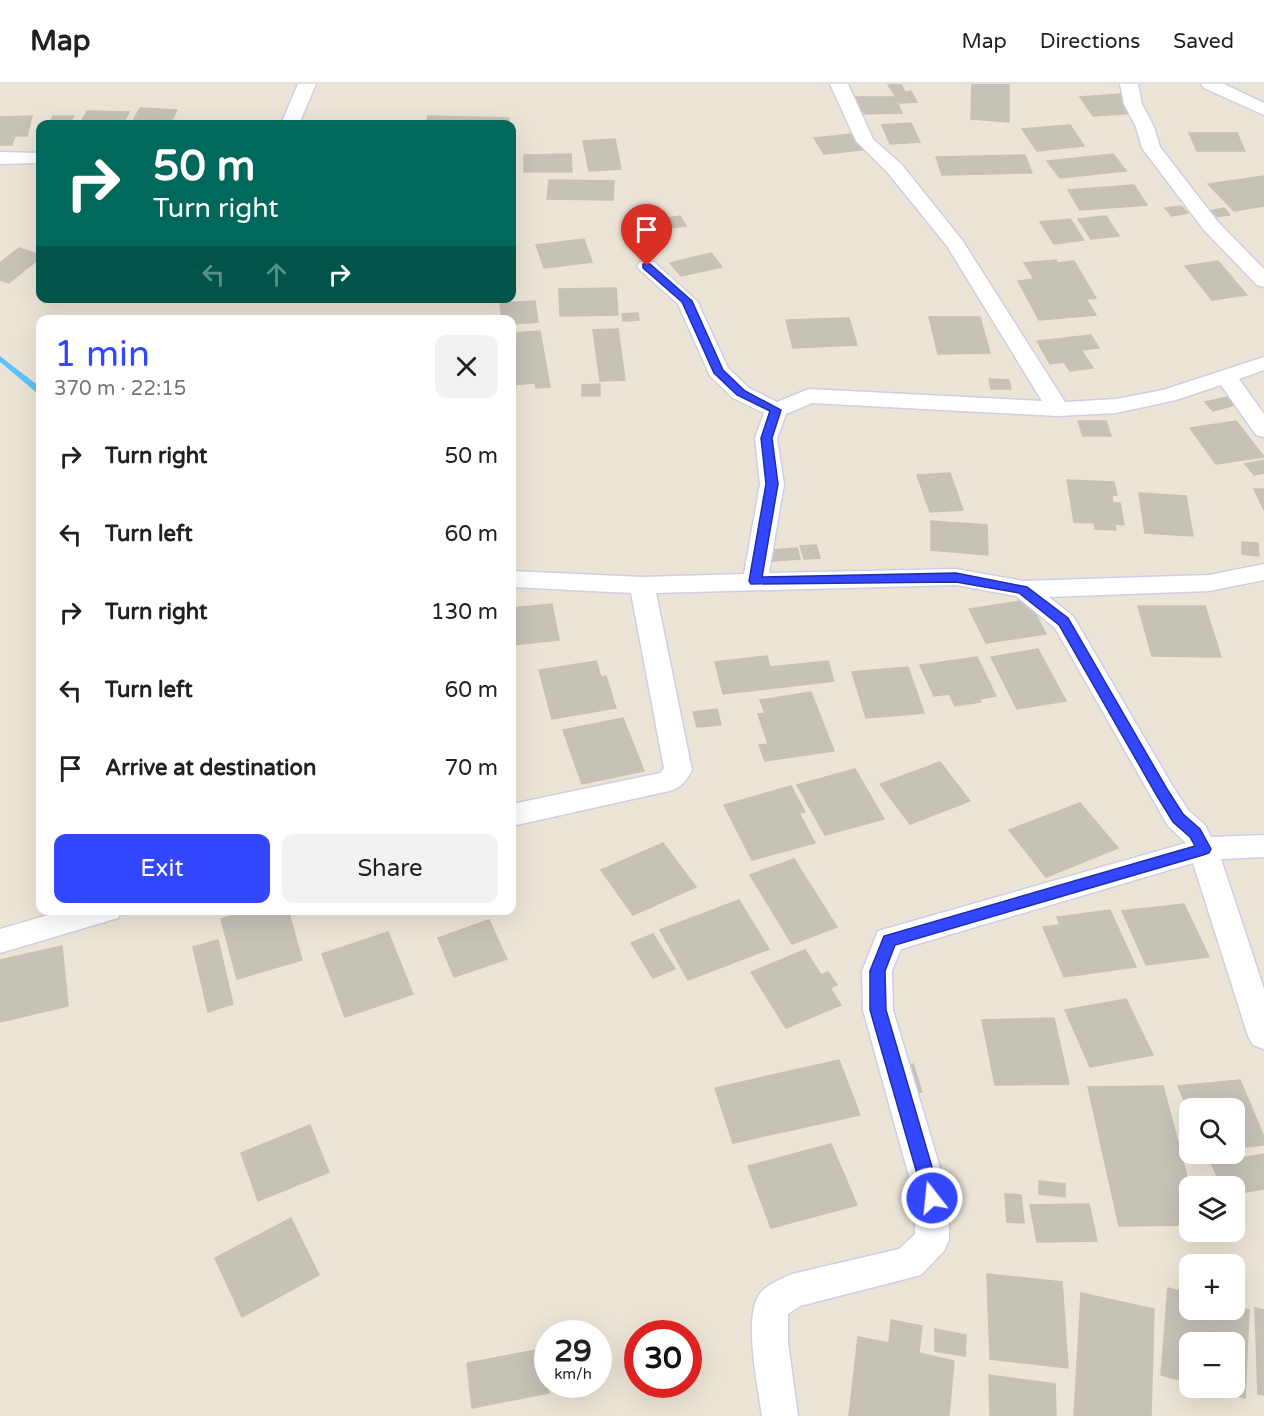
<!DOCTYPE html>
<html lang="en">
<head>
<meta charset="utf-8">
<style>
	:root { --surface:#fff; --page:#f2f2f2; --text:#202124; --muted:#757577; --line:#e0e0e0; --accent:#3247ff }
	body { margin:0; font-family:"Varela Round",sans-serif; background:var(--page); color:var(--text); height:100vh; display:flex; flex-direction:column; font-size:22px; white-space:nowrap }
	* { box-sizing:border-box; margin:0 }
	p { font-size:20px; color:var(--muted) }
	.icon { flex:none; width:33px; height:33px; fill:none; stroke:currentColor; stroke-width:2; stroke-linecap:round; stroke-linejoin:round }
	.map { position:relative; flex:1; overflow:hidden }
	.side { position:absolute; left:36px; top:231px; width:480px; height:600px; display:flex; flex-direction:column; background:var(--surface); border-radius:12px; box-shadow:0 6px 24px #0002 }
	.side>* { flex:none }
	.hud { position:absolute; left:36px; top:36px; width:480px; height:183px; border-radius:12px; box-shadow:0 6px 24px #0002; background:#00695c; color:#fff; overflow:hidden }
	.controls { position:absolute; left:1179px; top:1014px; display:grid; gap:12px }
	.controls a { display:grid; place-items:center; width:66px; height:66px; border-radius:12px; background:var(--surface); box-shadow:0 6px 24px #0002; font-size:30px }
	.speed { position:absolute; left:534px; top:1236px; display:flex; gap:12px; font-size:30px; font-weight:700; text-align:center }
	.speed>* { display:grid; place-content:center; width:78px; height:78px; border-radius:50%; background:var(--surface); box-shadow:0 6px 24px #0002; line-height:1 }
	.speed small { font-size:15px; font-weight:400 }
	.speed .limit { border:9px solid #d22; background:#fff; color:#111 }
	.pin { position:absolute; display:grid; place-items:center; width:51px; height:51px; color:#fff; margin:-62px -26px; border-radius:50% 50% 50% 0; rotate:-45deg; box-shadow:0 0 6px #0007 }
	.pin .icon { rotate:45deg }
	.me { position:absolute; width:66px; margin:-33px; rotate:344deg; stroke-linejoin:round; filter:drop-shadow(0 0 4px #0008) }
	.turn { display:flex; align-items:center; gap:21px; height:126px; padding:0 18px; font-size:27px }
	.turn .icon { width:78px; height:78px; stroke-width:2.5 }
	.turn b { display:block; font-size:42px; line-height:51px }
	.lanes { display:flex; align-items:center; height:57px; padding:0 18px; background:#0003; justify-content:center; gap:30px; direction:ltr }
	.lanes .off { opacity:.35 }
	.round { display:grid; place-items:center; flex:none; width:63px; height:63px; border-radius:12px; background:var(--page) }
	.head { display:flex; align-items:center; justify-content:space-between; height:102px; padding:0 18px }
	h1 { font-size:36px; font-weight:600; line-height:45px; color:var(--accent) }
	.button { display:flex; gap:12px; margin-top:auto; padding:12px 18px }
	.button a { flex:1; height:69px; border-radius:12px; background:var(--accent); color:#fff; font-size:24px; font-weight:600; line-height:69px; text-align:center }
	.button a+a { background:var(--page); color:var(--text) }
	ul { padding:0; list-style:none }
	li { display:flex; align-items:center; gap:18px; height:78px; padding:0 18px }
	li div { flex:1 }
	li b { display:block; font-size:22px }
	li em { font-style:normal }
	header { display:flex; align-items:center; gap:36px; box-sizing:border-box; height:84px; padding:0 30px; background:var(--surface); border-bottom:2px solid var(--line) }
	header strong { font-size:28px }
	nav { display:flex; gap:33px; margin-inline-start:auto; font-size:21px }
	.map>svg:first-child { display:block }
</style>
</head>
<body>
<header>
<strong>Map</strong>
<nav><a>Map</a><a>Directions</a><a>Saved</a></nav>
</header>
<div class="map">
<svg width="1264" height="1332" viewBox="0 0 1264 1332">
	<rect width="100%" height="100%" fill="#ece5d7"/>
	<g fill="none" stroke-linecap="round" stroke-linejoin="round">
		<path fill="#5dc5fb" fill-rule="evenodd" d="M0 272 40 303V309H37L0 278Z"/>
	</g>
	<path fill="#c7c2b8" stroke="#c8c2b1" stroke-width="1.5" d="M901 0 905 8 911 7 917 18 900 19 888 1Z
		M972 0H1009V38L971 35Z
		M1122 10 1136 29 1093 32 1080 13Z
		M853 13H895L902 29 859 30Z
		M140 24 177 26 170 40 132 39Z
		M87 27 129 28 123 40H80Z
		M32 32 27 52H15L12 61H0V33Z
		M53 32H74L69 40H49Z
		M428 32 509 34 508 40H426Z
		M911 39 920 58 890 60 882 41Z
		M1070 41 1084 62 1037 67 1022 45Z
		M1189 49H1237L1245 67H1197Z
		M851 50 862 66 824 70 814 54Z
		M615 55 621 85 589 87 583 57Z
		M571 70 572 88H524V71Z
		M1113 70 1126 87 1060 94 1047 77Z
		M1025 71 1032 89 942 91 936 73Z
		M1264 92V122L1234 127 1208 100Z
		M549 96 614 97 613 116 547 115Z
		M1134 101 1147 121 1080 126 1068 106Z
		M1181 122 1188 129 1172 132 1165 124Z
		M1224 124 1230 131 1215 133 1208 127Z
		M680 132 686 142 650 147 645 137Z
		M1106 132 1119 152 1091 155 1078 135Z
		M1070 135 1084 156 1054 160 1040 138Z
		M584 155 592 178 544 184 536 161Z
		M19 164 40 171V174L9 199 0 196V179Z
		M711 169 722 183 681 192 670 179Z
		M1056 176 1057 179 1074 177 1096 214 1086 215 1096 231 1039 236 1018 197 1034 195 1024 179Z
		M1218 177 1247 211 1212 216 1185 182Z
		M616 204 618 231 560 232 559 205Z
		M535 217 538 238 512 240V236H502L500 219Z
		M638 229 639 236 623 237 622 230Z
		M929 233H980L990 269 938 270Z
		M849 234 857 261 793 264 786 236Z
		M618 245 625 296 600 297 593 246Z
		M540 247 550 303 536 304 535 299 512 301V249Z
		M1091 251 1099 264 1081 266 1093 284 1070 287 1064 278 1050 280 1037 257Z
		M989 295 1009 296 1011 305H991Z
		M600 300V312H582V301Z
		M1227 313 1235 321 1213 327 1205 318Z
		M1078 337H1106L1111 352H1083Z
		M1236 337 1264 373 1216 380 1190 344Z
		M1264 376V389L1254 391 1245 380Z
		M950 389 963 426 930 428 917 391Z
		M1067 396 1114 398 1117 411H1112L1113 419H1120L1124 441 1115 440 1116 446 1095 445 1094 439 1074 438Z
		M1254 405H1264V426Z
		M1139 409 1186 412 1193 452 1145 449Z
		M931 437 987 441 988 471 931 466Z
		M1242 458 1258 459 1259 472 1242 470Z
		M816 461 820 474 804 475 800 462Z
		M797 464 800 475 773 477 771 466Z
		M1028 516 1046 550 986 559 969 525Z
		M552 520 559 556 512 561V524Z
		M1138 522H1205L1221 573 1152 572Z
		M1038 565 1066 617 1017 625 991 573Z
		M767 572 770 583 828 577 834 597 723 610 715 578Z
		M977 573 996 612 979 615 981 618 955 622 949 610 934 612 920 581Z
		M596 577 601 593 606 592 616 624 552 635 539 586Z
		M908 583 924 629 866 634 852 588Z
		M811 608 834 667 765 677 759 661 768 660 758 630 765 629 760 616Z
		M717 625 721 641 697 643 693 628Z
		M623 634 644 687 582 700 563 646Z
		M940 678 970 717 910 740 880 700Z
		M855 685 884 735 825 751 797 701Z
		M791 702 805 728 799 729 815 759 752 776 724 721Z
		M1080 719 1118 764 1046 793 1009 746Z
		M663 759 696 803 633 831 601 786Z
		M794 775 837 843 792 860 750 791Z
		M739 816 769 865 688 896 660 846Z
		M1184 820 1209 873 1146 881 1122 827Z
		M250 826H288L302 876 237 895 221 835Z
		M1110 826 1136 883 1064 893 1043 843 1060 841 1057 833Z
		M489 836 507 875 454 893 438 854Z
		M388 848 413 910 345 933 322 870Z
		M653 850 675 885 653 894 631 859Z
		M218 856 233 920 208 928 193 863Z
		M62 862 68 922 0 938V876Z
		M805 866 821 891 828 888 837 901 830 904 841 921 786 944 751 888Z
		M1126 915 1153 971 1090 983 1065 926Z
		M1054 934 1069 1000 995 1001 982 936Z
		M839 976 860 1031 733 1059 715 1004Z
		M913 980 922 1008 904 1010 896 983Z
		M1240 996 1264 1053V1061L1234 1064V1024H1190V1031L1178 1002Z
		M1163 1002 1190 1104V1141L1119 1142 1088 1003Z
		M310 1041 329 1088 258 1117 241 1069Z
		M831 1060 857 1121 771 1144 748 1082Z
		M1264 1070V1105L1234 1110V1102H1222L1211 1079Z
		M1039 1097 1065 1100V1113L1039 1110Z
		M1005 1110 1021 1111 1024 1139 1007 1138Z
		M1089 1120 1097 1157 1037 1158 1030 1121Z
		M291 1134 319 1191 242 1233 215 1174Z
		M987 1190 1062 1198 1068 1284 990 1275Z
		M1168 1204 1190 1210V1226H1234V1222L1249 1226 1245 1314 1206 1304H1234V1258H1190V1299L1161 1291Z
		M1081 1209 1154 1225 1151 1332H1074Z
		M1255 1224 1264 1226V1311L1258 1310Z
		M891 1236 922 1242 919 1269 954 1277 949 1332H849L858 1253 889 1259Z
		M935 1245 966 1251 965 1272 935 1267Z
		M542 1265 549 1309 472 1324 467 1279Z
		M989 1291 1055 1300 1056 1332H990Z"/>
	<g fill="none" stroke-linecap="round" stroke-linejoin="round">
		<g stroke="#cdcfe3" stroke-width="3">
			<path id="street" d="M298 0H316L299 40H281Z
				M830 0H848L873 55 902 81 962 156 1065 318 1116 315 1163 306 1264 273V286L1239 295 1264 330V353L1256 351 1221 301 1176 316 1116 329 1058 332 812 319 786 330 777 354 784 400 769 489 956 485 1023 497 1209 491 1264 480V496L1209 507 1049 513 1073 532 1172 701 1188 726 1205 741 1211 753 1264 751V773L1221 775 1264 905V965L1253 961 1248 952 1193 779 901 865 892 887 893 926 949 1114V1156L944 1167 921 1191 800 1222 788 1230V1258L798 1332H762C758 1304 744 1237 758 1213 763 1202 781 1195 792 1190L899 1165 915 1150V1114L863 926 862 887 878 847 1186 759 1168 742 1055 544 1016 512 956 501 656 509 692 686C686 697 681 704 669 707L512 742V720L660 689 664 684 631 509 512 503V487L642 493 744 490 760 400 755 354 764 329 733 314 710 292 678 220 640 186 637 182 640 178H654L697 217 728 284 749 304 777 318 809 305 1042 317 947 162 888 89 856 57Z
				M1120 0H1138L1142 20 1154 43 1160 63 1218 138 1264 185V203L1257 201 1204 146 1142 64 1136 43 1124 20Z
				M1201 0H1224L1264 19V31L1204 4Z
				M0 68 40 69V79L0 80Z
				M65 826H122L118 834 0 869V845Z"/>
		</g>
		<use href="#street" fill="#fff" fill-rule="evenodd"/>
	</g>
	<path fill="#3247ff" stroke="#202ea6" stroke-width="1.5" d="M643 180H650L692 217 723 286 745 307 781 326 772 354 778 400 762 493 956 489 1027 503 1068 534 1167 705 1183 730 1200 745 1211 765 1209 769 1203 771 895 861 885 887 886 926 941 1114 938 1119 932 1122 926 1119 924 1114 870 926V887L884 852 1195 762 1190 753 1173 738 1157 712 1059 541 1019 509 956 498 751 500 749 497 766 400 761 354 770 327 737 311 714 289 682 218 643 184Z"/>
</svg>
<div class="controls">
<a><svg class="icon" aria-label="search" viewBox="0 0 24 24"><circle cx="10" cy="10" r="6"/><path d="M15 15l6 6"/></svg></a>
<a><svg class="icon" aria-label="layers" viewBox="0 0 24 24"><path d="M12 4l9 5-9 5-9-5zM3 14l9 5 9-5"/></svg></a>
<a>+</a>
<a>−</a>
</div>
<div class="speed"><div>29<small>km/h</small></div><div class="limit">30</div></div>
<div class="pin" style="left:647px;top:182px;background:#d93025"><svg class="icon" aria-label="arrive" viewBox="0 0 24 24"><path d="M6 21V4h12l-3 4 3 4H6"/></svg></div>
<svg class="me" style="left:932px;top:1114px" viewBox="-20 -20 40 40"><circle r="17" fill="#3247ff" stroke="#fff" stroke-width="3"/><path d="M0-11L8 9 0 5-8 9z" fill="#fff"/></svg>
<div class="hud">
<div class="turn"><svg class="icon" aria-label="right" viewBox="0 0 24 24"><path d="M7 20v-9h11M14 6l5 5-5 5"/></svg><div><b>50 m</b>Turn right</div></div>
<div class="lanes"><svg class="icon off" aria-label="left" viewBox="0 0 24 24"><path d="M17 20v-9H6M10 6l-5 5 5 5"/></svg><svg class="icon off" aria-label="ahead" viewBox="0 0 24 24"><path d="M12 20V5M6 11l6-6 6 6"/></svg><svg class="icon" aria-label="right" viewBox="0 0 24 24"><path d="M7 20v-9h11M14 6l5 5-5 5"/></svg></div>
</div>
<section class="side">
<div class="head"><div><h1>1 min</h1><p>370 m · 22:15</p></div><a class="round"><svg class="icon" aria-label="close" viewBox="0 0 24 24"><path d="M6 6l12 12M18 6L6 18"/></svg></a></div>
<ul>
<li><svg class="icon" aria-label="right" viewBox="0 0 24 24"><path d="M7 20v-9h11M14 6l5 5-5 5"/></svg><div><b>Turn right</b></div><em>50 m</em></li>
<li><svg class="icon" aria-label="left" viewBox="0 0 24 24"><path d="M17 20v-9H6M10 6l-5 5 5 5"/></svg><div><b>Turn left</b></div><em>60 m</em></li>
<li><svg class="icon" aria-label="right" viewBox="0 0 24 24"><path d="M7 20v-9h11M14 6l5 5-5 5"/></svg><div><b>Turn right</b></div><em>130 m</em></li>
<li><svg class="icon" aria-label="left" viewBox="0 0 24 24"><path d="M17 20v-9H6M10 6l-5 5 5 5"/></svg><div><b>Turn left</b></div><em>60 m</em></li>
<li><svg class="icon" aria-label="arrive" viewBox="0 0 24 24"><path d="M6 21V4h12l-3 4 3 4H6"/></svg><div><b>Arrive at destination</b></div><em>70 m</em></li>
</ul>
<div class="button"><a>Exit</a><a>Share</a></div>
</section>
</div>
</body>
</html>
